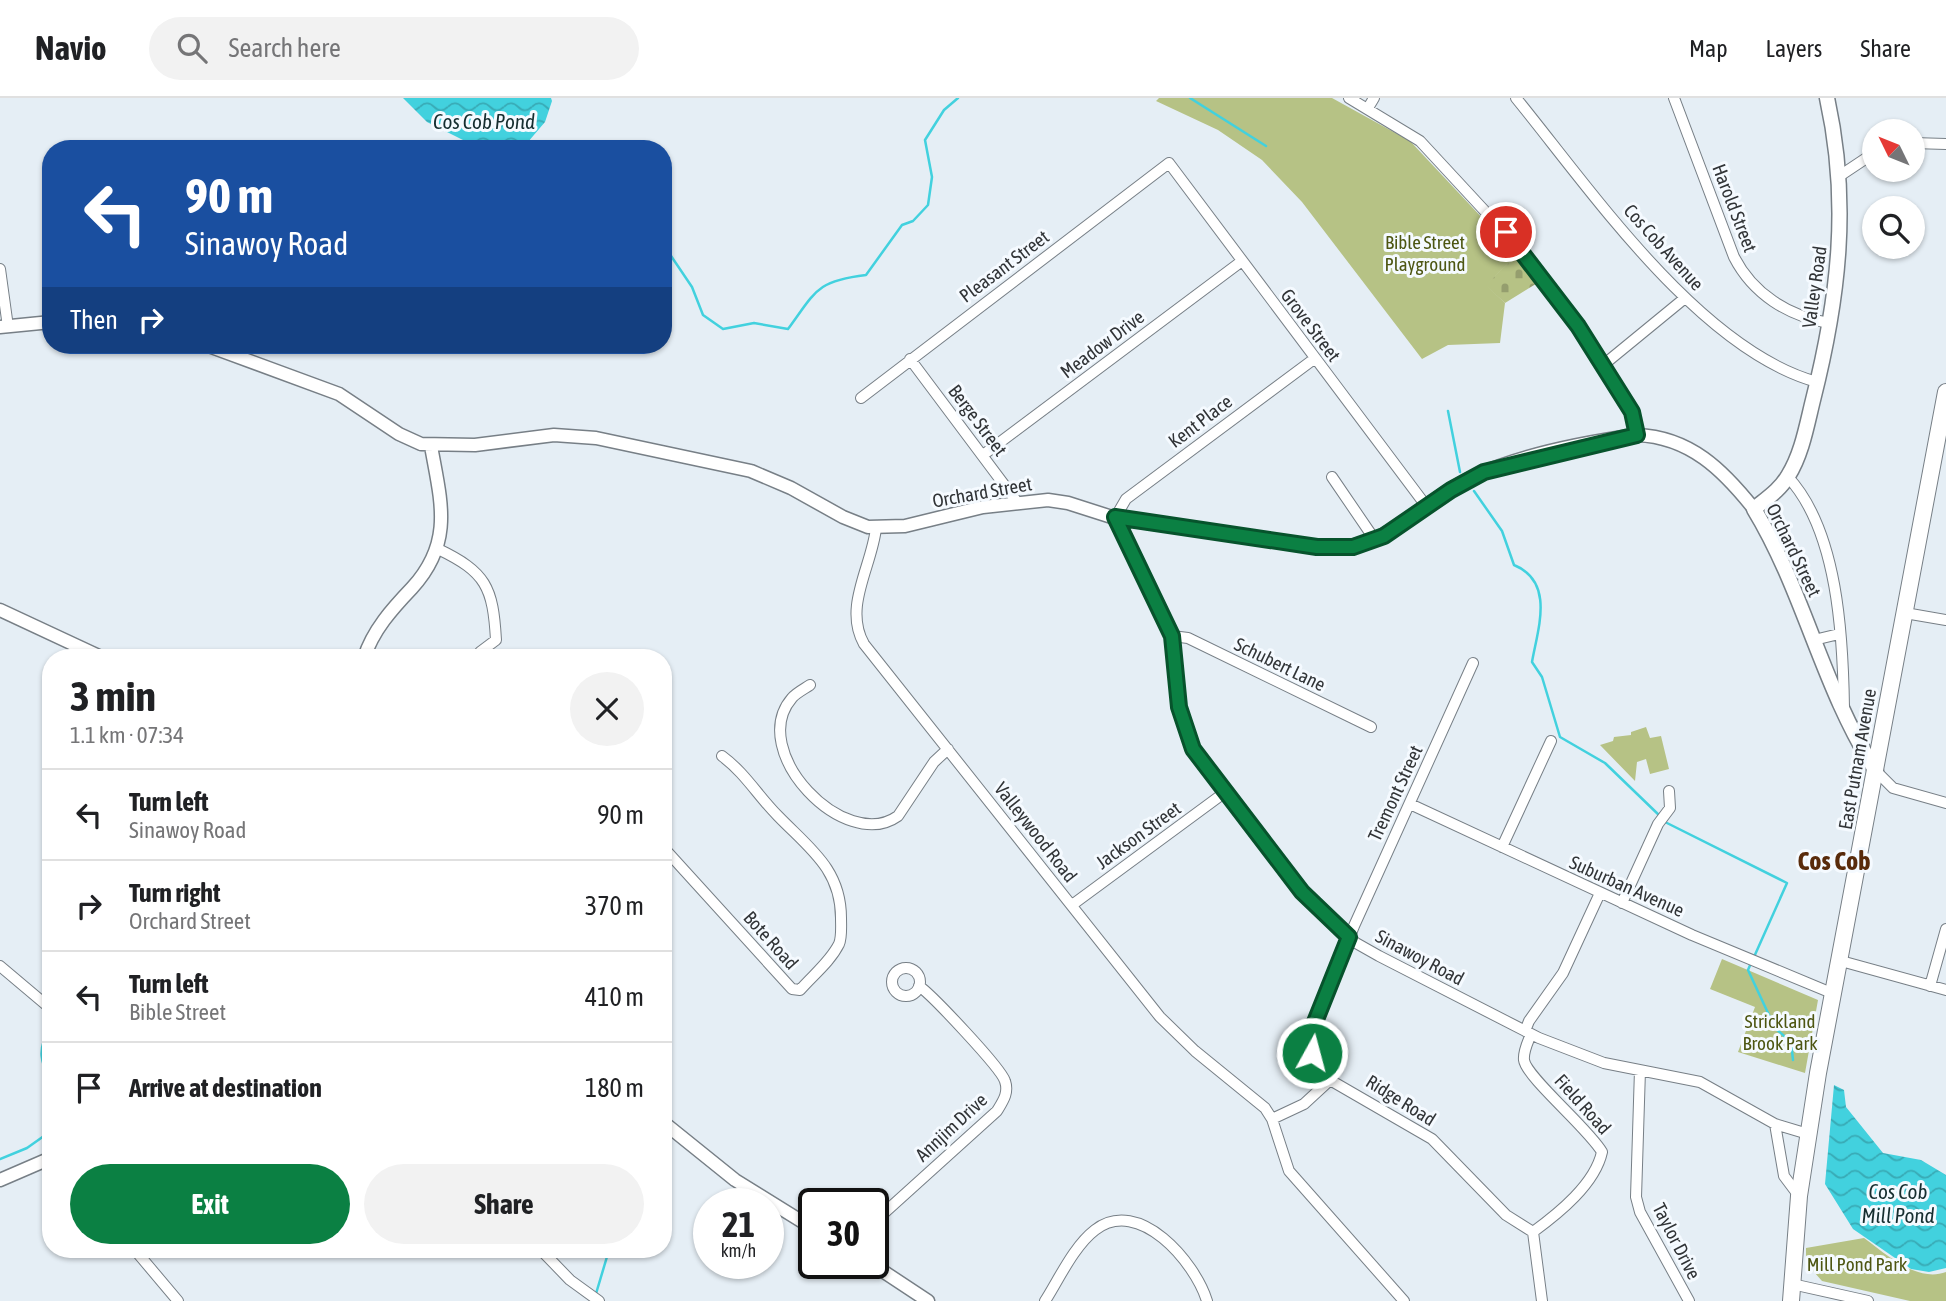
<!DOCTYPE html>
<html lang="en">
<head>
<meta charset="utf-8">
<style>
	:root { --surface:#fff; --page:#f2f2f2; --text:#202124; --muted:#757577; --line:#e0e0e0; --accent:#0b8043 }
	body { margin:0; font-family:"Asap Condensed",sans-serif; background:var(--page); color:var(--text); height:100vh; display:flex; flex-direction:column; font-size:26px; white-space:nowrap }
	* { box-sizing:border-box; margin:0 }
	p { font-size:23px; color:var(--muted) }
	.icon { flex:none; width:38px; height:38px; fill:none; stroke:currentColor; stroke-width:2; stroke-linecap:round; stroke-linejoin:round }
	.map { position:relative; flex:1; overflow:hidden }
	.panel { position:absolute; left:42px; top:551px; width:630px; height:609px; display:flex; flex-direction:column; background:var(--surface); border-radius:28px; box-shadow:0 2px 5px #0004 }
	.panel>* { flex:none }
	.hud { position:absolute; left:42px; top:42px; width:630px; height:214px; border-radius:28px; box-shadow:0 2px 5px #0004; background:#1a4fa0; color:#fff; overflow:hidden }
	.needle { width:46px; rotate:313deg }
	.tools { position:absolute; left:1862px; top:21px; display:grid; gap:14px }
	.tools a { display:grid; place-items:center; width:63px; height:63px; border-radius:50%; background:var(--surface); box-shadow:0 2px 5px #0004; font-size:35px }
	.speed { position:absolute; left:693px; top:1090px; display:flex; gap:14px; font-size:35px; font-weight:700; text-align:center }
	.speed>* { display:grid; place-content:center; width:91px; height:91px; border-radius:50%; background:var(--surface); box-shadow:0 2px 5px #0004; line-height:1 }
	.speed small { font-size:18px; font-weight:400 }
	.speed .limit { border:4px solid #111; border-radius:10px; background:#fff; color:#111 }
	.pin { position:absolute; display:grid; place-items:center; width:60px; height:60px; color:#fff; margin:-30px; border:4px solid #fff; border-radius:50%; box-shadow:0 2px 7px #0007 }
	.me { position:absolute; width:77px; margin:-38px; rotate:7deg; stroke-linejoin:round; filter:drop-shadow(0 0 5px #0008) }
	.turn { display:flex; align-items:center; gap:24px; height:147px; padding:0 28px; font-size:32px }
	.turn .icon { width:91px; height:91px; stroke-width:2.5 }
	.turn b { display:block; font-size:49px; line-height:60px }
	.then { display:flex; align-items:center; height:66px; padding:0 28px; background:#0003; gap:14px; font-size:26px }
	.round { display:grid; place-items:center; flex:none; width:74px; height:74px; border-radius:37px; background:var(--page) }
	.headline { display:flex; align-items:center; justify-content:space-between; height:119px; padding:0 28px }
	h1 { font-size:42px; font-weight:700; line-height:52px }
	.action { display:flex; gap:14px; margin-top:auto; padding:14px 28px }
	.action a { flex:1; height:80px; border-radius:42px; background:var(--accent); color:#fff; font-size:28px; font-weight:700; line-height:80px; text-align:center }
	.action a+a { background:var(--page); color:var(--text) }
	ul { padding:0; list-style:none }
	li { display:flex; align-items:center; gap:21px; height:91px; padding:0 28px; border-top:2px solid var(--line) }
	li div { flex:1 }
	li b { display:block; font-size:26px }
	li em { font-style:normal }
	header { display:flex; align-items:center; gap:42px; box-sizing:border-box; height:98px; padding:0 35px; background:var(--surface); border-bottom:2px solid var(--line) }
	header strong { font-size:33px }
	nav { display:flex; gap:38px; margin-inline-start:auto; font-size:24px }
	.search { width:490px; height:63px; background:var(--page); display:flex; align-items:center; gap:18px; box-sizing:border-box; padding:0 24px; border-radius:38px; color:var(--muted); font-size:26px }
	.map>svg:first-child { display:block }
</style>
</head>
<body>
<header>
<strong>Navio</strong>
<div class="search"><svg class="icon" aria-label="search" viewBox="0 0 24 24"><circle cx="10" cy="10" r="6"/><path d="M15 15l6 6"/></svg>Search here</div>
<nav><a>Map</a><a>Layers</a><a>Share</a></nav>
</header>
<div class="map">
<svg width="1946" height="1203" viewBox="0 0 1946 1203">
	<defs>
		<pattern id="cemetery-stones" width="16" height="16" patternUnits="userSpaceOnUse" patternTransform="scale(1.75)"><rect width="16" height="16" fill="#b6c285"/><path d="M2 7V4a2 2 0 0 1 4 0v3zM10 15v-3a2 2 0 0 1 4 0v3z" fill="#959e6e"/></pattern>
		<pattern id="water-waves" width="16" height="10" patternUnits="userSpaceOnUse" patternTransform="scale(1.75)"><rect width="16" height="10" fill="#42d1de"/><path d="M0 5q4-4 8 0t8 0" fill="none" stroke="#38aab5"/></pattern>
	</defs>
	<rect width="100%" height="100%" fill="#e5eef5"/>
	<path fill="url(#cemetery-stones)" d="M1517 157 1539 184 1505 205 1485 187Z"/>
	<path fill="#b6c285" d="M1159 0H1332L1410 43 1517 157 1486 187 1505 205 1500 245 1448 247 1422 261 1302 104 1262 62 1218 32 1156 3Z
		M1646 629 1650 640 1661 638 1669 671 1650 676 1646 661 1637 664 1635 683 1600 647 1613 643 1614 639 1631 637V634Z
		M1722 861 1818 902 1805 975 1738 954 1755 909 1710 891Z
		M1864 1140C1886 1156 1917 1185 1946 1174V1203H1910L1822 1183 1806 1165V1150Z"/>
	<path fill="url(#water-waves)" d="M403 0H551L552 3 545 24 522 51H481L427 24Z
		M1834 987 1844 992 1846 1009 1883 1055 1921 1062 1946 1077V1170L1929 1174 1911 1171 1853 1131 1825 1086Z"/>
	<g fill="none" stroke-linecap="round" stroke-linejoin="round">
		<path stroke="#42d1de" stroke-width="2.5" d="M1190 0 1266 48
			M528 42 539 51
			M663 146 692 189 703 217 723 231 754 225 788 231C816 193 816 183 866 177L902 127 913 123 928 107 932 79 925 42 944 12 958 0
			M1448 313 1460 374
			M1474 393 1502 433 1514 467C1555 484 1538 530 1532 564L1542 579 1560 639 1605 665 1661 719
			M1665 724 1787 785 1754 859
			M1751 865 1748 872 1775 930 1791 944 1793 962
			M51 930C36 951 41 964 51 986
			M0 1061 27 1050 51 1033
			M595 1199 609 1152"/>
		<g stroke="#777f86" stroke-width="12">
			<path id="minor" d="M1349 0 1420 43 1520 151 1584 236 1632 314 1637 337
				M1516 0C1591 92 1700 252 1817 284
				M1674 0 1734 159C1753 196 1788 218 1829 225
				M1368 10 1374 0
				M1913 45 1946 46
				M1841 77 1874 55
				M0 171 8 229
				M910 261 1017 404
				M1314 261 1126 401 1115 420 1172 538 1179 609 1193 651 1302 794 1330 823 1356 845 1379 858 1539 940 1604 965 1700 984 1775 1026 1808 1036
				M1602 268 1685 200
				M861 300 1169 65 1427 409
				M983 357 1242 163
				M1332 379 1375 442
				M1788 379C1838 433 1843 539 1844 610
				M876 430C872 468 843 509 864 546L1160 919 1195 953 1265 1010 1272 1021 1289 1073 1404 1203
				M438 451C486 474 493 489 496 542L480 554
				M1905 515 1946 522
				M1172 538 1188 540 1371 629
				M1814 542 1839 536
				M1473 565 1354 828 1316 921 1310 945 1312 955 1330 982 1432 1041 1506 1117 1533 1134
				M810 587C804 591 796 595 792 600 746 653 845 756 898 718L934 664 948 651
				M1876 673 1893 690 1946 705
				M1410 706 1692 837 1834 896
				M663 749 792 891 800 892C813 877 830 864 839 846 842 839 841 828 841 820 841 771 809 750 778 718 758 698 745 675 722 658
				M1502 749 1551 643
				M1622 805 1658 726 1670 710 1669 693
				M1072 807 1224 695
				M1841 863 1946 892
				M0 868 51 911
				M892 884a14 14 0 1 1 28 0a14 14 0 1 1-28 0Z
				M1930 888 1946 831
				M1525 933 1529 923 1563 875 1600 795
				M1531 936C1528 944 1523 953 1524 962 1526 979 1589 1031 1602 1054 1595 1086 1559 1115 1533 1134L1542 1203
				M1640 972 1636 1099 1640 1114 1689 1203
				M1272 1021 1304 1006 1330 982
				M1775 1026 1784 1078 1799 1098
				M873 1125 997 1013C1003 1003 1009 995 1005 983 1001 970 932 897 919 888
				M135 1152 178 1203
				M541 1152 570 1182 599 1203
				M1792 1186 1868 1203
				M1045 1203C1059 1181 1074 1148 1095 1132 1139 1098 1195 1164 1207 1203"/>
		</g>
		<g stroke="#777f86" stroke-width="15">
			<path id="tertiary" d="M0 229 51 224
				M206 247 339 296 399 336 421 346 475 347 554 337 596 340 751 373 791 390 843 419 868 429 905 428 983 409 1048 402 1068 405 1115 420 1317 449C1388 457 1417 404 1475 378 1521 357 1587 344 1637 337 1690 339 1723 372 1754 411
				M0 512 103 560
				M364 560C373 532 392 511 412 490 454 444 441 404 431 348
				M663 1024 735 1082 814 1131
				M0 1082 51 1060
				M872 1166 928 1203"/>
		</g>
		<g stroke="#777f86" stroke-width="17">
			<path id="secondary" d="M1827 0C1850 104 1839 199 1813 302 1807 326 1802 356 1788 378 1780 392 1766 401 1754 411 1804 493 1823 592 1876 673"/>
		</g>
		<g stroke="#777f86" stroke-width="18">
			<path id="primary" d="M1791 1203 1799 1098 1818 975 1946 294"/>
		</g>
		<use href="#minor" stroke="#fff" stroke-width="10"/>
		<use href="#tertiary" stroke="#fff" stroke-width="12"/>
		<use href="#secondary" stroke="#fff" stroke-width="14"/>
		<use href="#primary" stroke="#fff" stroke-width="16"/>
	</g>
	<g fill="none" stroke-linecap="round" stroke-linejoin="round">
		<g stroke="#07532c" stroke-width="18">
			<path id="route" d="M1312 955 1313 929 1349 839 1302 794 1193 651 1179 609 1172 538 1115 419 1317 449H1353L1384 438 1451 392 1484 374 1637 337 1632 314 1578 228 1506 134"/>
		</g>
		<use href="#route" stroke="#0b8043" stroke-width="12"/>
	</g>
	<g text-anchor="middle" stroke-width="6" stroke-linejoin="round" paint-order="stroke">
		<g font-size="19" fill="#313437" stroke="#f5faff">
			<text transform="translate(1735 110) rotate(69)" y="7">Harold Street</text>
			<text transform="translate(1664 149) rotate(48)" y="7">Cos Cob Avenue</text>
			<text transform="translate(1004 168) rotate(-37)" y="7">Pleasant Street</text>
			<text transform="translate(1814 189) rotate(-82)" y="7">Valley Road</text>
			<text transform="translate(1311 227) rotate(53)" y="7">Grove Street</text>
			<text transform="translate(1102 246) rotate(-37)" y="7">Meadow Drive</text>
			<text transform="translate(978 322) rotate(53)" y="7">Berge Street</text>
			<text transform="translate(1200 323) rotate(-37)" y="7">Kent Place</text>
			<text transform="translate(982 394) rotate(-10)" y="7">Orchard Street</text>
			<text transform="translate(1794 452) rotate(64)" y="7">Orchard Street</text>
			<text transform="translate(1280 566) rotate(26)" y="7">Schubert Lane</text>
			<text transform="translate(1857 661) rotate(-80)" y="7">East Putnam Avenue</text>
			<text transform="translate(1395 695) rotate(-65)" y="7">Tremont Street</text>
			<text transform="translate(1036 734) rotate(52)" y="7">Valleywood Road</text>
			<text transform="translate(1138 737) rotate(-36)" y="7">Jackson Street</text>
			<text transform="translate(1627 788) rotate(24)" y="7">Suburban Avenue</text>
			<text transform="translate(771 842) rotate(48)" y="7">Bote Road</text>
			<text transform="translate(1420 859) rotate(28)" y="7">Sinawoy Road</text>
			<text transform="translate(1401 1002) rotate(32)" y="7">Ridge Road</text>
			<text transform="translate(1583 1006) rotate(48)" y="7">Field Road</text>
			<text transform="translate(951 1029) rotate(-43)" y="7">Annjim Drive</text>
			<text transform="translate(1677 1143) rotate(63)" y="7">Taylor Drive</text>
		</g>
		<g font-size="19" fill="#4d5612" stroke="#f5faff">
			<text x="1425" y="151">Bible Street<tspan x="1425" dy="22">Playground</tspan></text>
			<text x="1780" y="930">Strickland<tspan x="1780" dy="22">Brook Park</tspan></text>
			<text x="1857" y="1173">Mill Pond Park</text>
		</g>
		<g font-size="21" font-style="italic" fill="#162e30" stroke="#f5faff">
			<text x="484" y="31">Cos Cob Pond</text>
			<text x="1898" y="1101">Cos Cob<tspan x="1898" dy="24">Mill Pond</tspan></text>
		</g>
		<g font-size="26" font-weight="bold" fill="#592b0b" stroke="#f5faff">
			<text x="1834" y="772">Cos Cob</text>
		</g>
	</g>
</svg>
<div class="tools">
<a><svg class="needle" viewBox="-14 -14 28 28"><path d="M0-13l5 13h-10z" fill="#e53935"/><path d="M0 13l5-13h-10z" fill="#757577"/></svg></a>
<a><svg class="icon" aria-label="search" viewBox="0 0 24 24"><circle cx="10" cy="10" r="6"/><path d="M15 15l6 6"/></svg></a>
</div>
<div class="speed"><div>21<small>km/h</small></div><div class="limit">30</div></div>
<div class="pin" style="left:1506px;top:134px;background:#d93025"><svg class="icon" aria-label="arrive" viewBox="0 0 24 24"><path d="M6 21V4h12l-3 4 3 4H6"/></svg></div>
<svg class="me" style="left:1312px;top:955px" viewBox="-20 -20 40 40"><circle r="17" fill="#0b8043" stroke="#fff" stroke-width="3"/><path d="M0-11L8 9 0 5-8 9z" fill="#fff"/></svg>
<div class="hud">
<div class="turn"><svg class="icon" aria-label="left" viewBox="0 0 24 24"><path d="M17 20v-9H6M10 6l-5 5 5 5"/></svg><div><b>90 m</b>Sinawoy Road</div></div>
<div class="then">Then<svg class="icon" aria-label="right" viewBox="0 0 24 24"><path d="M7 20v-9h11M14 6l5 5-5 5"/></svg></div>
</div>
<section class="panel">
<div class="headline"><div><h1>3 min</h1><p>1.1 km · 07:34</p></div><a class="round"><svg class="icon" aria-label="close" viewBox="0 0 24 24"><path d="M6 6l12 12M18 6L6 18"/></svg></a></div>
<ul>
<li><svg class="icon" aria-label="left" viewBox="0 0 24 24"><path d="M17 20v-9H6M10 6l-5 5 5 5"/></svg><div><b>Turn left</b><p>Sinawoy Road</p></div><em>90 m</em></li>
<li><svg class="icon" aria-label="right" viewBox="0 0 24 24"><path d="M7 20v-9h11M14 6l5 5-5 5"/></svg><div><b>Turn right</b><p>Orchard Street</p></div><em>370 m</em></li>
<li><svg class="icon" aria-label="left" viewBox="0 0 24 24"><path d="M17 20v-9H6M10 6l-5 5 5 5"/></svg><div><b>Turn left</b><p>Bible Street</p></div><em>410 m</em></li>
<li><svg class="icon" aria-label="arrive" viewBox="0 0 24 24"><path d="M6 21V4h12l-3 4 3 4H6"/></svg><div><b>Arrive at destination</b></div><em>180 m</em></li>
</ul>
<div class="action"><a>Exit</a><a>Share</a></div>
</section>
</div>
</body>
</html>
